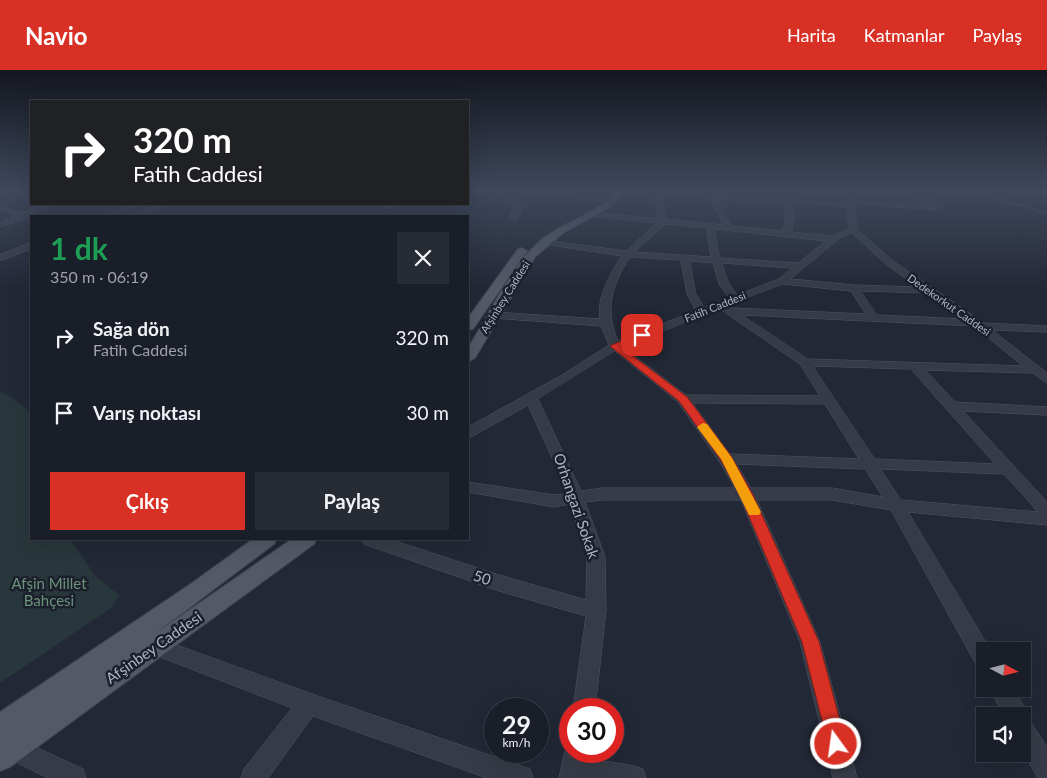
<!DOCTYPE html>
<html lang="tr">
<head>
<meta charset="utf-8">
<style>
	:root { --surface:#1a1e28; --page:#272b34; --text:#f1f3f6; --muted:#9fa2a8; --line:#383c45; --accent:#d93025 }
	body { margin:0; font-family:Lato,sans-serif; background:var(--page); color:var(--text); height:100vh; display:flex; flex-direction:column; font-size:19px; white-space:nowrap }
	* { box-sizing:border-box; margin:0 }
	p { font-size:16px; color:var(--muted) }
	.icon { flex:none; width:28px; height:28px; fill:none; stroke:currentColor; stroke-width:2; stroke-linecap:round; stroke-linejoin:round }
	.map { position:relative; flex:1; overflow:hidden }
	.sheet { position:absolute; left:30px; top:145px; width:439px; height:325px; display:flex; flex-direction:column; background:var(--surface); border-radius:0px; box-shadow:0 5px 20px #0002,0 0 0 1px var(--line) }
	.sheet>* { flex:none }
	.guide { position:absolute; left:30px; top:30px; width:439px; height:105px; border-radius:0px; box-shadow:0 5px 20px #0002,0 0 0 1px var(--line); background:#202124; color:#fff; overflow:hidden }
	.needle { width:32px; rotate:97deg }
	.buttons { position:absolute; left:976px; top:572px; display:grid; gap:10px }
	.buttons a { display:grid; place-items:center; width:55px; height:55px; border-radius:0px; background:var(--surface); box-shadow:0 5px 20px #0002,0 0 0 1px var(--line); font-size:25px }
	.speed { position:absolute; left:484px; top:628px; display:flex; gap:10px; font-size:25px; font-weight:700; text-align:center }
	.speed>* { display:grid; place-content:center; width:65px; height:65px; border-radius:50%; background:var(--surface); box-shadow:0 5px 20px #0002,0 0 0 1px var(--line); line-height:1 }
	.speed small { font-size:12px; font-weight:400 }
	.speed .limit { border:8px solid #d22; background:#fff; color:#111 }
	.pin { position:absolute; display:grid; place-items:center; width:42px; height:42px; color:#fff; margin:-21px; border-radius:10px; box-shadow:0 2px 8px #0006 }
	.me { position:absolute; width:55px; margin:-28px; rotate:346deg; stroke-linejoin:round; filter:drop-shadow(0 0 4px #0008) }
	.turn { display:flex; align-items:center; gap:18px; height:105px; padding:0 20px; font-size:22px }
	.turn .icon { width:65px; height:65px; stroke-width:2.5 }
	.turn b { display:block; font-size:35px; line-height:42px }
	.round { display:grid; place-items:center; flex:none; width:52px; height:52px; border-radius:0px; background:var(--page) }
	.headline { display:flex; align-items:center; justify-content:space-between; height:85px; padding:0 20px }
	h1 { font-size:30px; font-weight:700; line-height:38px; color:#1e9e55 }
	.action { display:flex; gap:10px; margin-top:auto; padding:10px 20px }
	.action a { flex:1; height:58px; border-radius:0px; background:var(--accent); color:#fff; font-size:20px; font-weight:700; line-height:58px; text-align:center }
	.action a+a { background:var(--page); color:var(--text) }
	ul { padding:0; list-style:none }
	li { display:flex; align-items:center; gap:15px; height:75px; padding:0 20px }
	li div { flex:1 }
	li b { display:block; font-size:19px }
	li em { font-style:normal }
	header { display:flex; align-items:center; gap:30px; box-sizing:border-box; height:70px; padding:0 25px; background:var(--accent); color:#fff }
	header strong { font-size:24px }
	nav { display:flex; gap:28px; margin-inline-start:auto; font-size:18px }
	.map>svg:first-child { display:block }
</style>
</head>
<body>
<header>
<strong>Navio</strong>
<nav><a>Harita</a><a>Katmanlar</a><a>Paylaş</a></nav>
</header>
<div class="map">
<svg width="1047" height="708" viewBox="0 0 1047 708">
	<rect width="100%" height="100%" fill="#232836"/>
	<path fill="#28373b" d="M0 321 20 333 31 344V469H70L96 507 119 525 111 538 0 613Z"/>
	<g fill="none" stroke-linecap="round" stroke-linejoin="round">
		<path stroke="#3a445e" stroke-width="2" d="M979 120 988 126 1047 143"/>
		<g stroke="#515562" stroke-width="1">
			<path id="minor" d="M11 120 31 121V125Z
				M504 120H511L522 139 516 150 509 148 514 139Z
				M550 120 614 129 618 131 614 133 560 125Z
				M656 120 709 124 707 120H714L716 125 846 133V126L780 120H853V130L928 136 913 127 909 120H916L918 125 936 133V140L854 134 857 159 893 191 984 253 1047 256V262L992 260 1047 303V313L1033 303 925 300 955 332 1047 337V345L963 341 1047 432V455L908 442 991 581H985V601L978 598 891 440 832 430H757L820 572 857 708H833L800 572 741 430H602L585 432 605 487 606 541 595 639H573L586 546 499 521 364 474 361 469H389L499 505 586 530 587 487 570 434 554 437 468 422V412L554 425 566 424 560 405 528 335 473 366 468 367V357L562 305 609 275 601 256 493 248 488 245 493 242 600 249C596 228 611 202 622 186L544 174 540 172 544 170 626 181 657 153 593 146 589 144 593 142 659 149 654 123ZM662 125 711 128 723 155 667 149ZM718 129 785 133 786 149 783 161 731 156ZM792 133 847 137 849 159 832 166 791 162 794 149ZM666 154 706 158 711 187 635 182ZM715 159 826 171 798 193 720 188ZM852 163 887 195 918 217 854 215 790 209 840 168ZM630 187 681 190 687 224 696 241 618 271C604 239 612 215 630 187ZM690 191 713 193 719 214 729 228 704 238 696 224ZM722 193 792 198 779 209 737 225 729 214ZM783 214 851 221 866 244 732 238 728 235ZM861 221 927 223 964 249 877 245ZM720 239 800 294 820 326 686 325 623 277ZM742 245 974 256 1023 296 808 289ZM615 281 678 332 719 391 735 418H602L581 421 538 329ZM813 296 911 299 995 394 875 389ZM693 333 825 334 859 389 730 384ZM737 394 865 399 883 427 832 418H751ZM881 399 1004 404 1038 442 901 430Z
				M1033 120 1047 122V126L1034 121Z
				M42 134H51L29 147 0 157V152L16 145 0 141V137L23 142Z
				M133 134H143L114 146H104Z
				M159 134H169L140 146H130Z
				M389 134H397L389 139 385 137Z
				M31 173V179L0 191V185Z
				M157 568 309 623 521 696 530 699 533 708H487L313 646 268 708H241L244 699 292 638 150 583 147 577 150 571Z
				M990 619H1013L1025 638 1028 648 1047 677V708H1038L1022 680V646H1005Z
				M12 666 83 699 86 708H48L4 686 0 678 4 670Z
				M570 672V681H589L587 688 634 696 643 699 646 708H559L565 681Z"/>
		</g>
		<g stroke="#404450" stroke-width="2">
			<path id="major" d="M618 120H626L608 138 563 163 535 187 475 288 468 292V278C488 246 513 194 541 170 564 151 599 144 618 120Z
				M522 178 527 181 473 259 468 260V248L518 179Z
				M253 469H277L274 474 152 566 292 469H317L314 474 10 697 0 701V642L192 513Z"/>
		</g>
		<use href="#minor" fill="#363b47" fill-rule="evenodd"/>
		<use href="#major" fill="#545967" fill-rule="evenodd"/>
	</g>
	<linearGradient id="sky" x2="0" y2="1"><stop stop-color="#13161e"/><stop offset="0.55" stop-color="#3f485d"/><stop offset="1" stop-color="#3f485d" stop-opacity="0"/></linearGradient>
	<rect width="1047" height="219" fill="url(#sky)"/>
	<path fill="#d93025" stroke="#8d1f18" d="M639 263 647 265 621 277 687 327 731 386 753 425 819 572 846 674 843 681 836 684 830 681 802 572 740 425 721 390 679 331 610 276Z"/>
	<path fill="#f59e0b" d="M703 353 707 354 732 388 761 442 759 445H749L721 389 697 357Z"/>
	<g text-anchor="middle" stroke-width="5" stroke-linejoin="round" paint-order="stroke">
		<g font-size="11" fill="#b1b5c3" stroke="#1c202c">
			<text transform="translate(505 227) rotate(-58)" y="4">Afşinbey Caddesi</text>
			<text transform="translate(949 235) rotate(35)" y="4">Dedekorkut Caddesi</text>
			<text transform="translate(715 237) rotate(-22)" y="4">Fatih Caddesi</text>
		</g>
		<g font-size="15" fill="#b1b5c3" stroke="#1c202c">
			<text transform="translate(576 436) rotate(71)" y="5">Orhangazi Sokak</text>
			<text transform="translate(482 508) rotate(18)" y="5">50</text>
			<text transform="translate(154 578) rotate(-35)" y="5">Afşinbey Caddesi</text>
		</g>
		<g font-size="15" fill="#6b927a" stroke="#1c202c">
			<text x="49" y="519">Afşin Millet<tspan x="49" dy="17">Bahçesi</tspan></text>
		</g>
	</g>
</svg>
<div class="buttons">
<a><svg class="needle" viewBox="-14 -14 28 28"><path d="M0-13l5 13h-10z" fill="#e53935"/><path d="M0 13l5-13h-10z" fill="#9fa2a8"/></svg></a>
<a><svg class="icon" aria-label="sound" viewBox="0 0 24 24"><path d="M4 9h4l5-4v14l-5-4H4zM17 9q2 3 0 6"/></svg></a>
</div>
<div class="speed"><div>29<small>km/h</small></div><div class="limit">30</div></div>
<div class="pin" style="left:642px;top:265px;background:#d93025"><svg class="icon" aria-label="arrive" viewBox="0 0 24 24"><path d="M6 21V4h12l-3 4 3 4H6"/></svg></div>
<svg class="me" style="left:836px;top:674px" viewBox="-20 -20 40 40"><circle r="17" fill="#d93025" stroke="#fff" stroke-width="3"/><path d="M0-11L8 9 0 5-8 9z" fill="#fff"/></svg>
<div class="guide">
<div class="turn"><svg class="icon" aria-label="right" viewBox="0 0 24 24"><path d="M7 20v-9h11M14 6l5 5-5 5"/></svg><div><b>320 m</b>Fatih Caddesi</div></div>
</div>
<section class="sheet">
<div class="headline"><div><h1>1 dk</h1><p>350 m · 06:19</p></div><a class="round"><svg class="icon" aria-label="close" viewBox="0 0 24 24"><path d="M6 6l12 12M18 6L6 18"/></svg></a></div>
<ul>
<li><svg class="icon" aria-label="right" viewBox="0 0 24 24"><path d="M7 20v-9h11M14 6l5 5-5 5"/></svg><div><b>Sağa dön</b><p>Fatih Caddesi</p></div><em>320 m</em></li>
<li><svg class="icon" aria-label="arrive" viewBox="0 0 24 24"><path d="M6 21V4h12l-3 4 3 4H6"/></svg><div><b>Varış noktası</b></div><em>30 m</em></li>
</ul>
<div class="action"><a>Çıkış</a><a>Paylaş</a></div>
</section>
</div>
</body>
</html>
